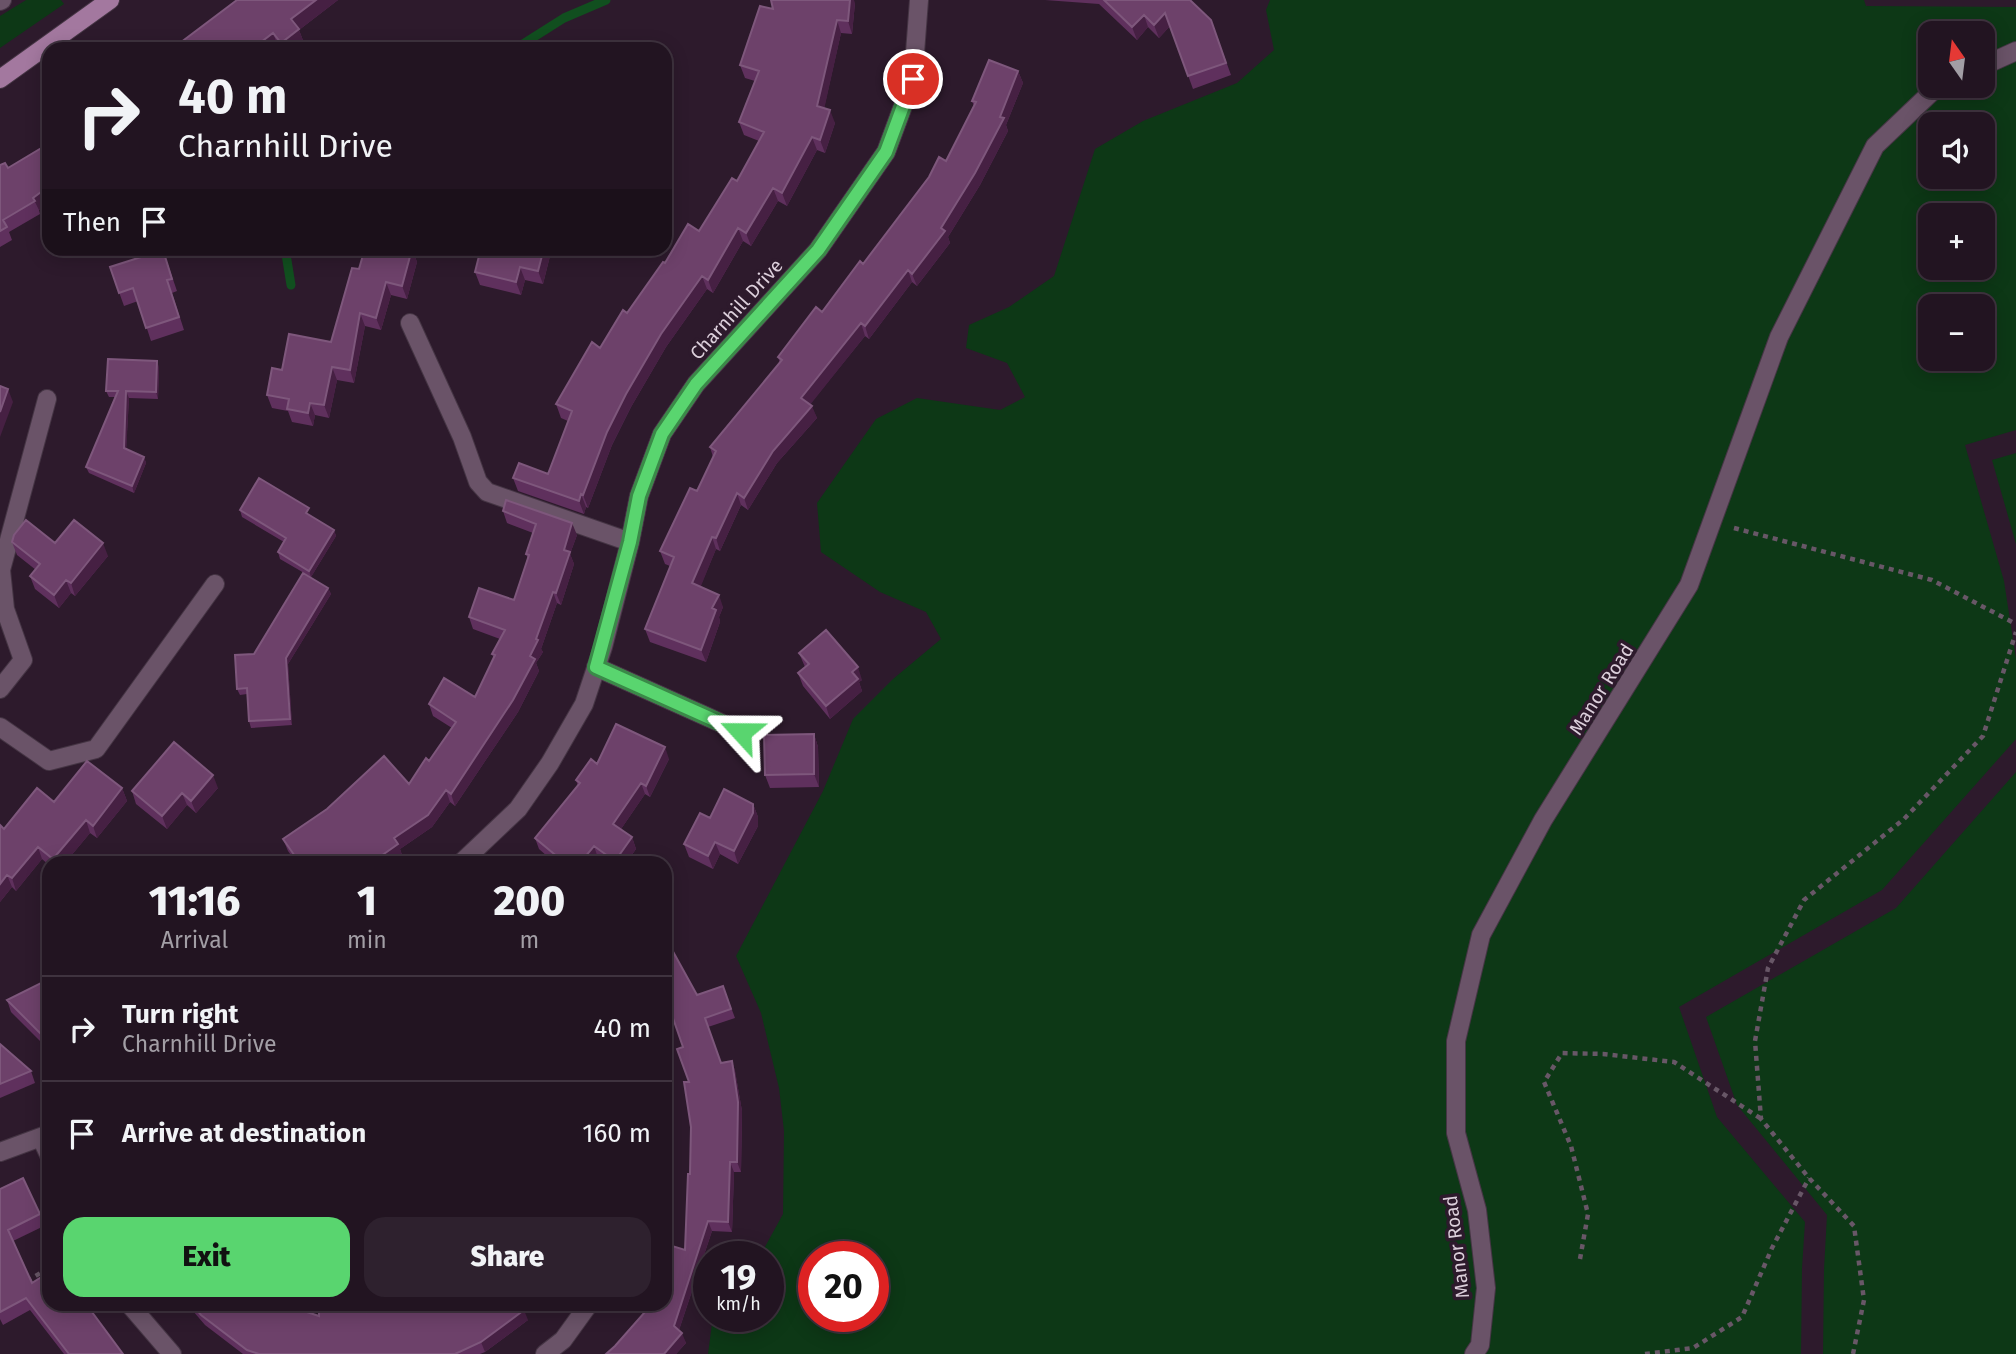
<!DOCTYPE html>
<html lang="en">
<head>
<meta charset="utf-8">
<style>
	:root { --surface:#221421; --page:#2e212e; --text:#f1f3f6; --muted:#a29ea5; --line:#3f333f; --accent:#59d56f }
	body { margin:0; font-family:"Fira Sans",sans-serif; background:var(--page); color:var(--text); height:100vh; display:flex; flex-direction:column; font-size:26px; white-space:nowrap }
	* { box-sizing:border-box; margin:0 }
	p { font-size:23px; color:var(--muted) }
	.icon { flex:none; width:38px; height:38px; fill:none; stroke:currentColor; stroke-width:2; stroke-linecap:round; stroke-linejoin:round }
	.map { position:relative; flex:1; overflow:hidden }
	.panel { position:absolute; left:42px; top:856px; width:630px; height:455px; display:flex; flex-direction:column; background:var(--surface); border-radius:21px; box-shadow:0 4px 18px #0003,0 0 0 2px var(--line) }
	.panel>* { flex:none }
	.guide { position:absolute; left:42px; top:42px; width:630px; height:214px; border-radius:21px; box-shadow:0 4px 18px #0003,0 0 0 2px var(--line); background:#221421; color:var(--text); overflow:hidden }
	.needle { width:46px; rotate:346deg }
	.fabs { position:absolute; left:1918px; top:21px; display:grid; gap:14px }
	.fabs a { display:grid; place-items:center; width:77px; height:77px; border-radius:14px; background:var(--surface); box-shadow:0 4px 18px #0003,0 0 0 2px var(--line); font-size:35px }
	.speed { position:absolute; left:693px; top:1241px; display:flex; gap:14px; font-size:35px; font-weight:700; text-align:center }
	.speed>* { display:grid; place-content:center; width:91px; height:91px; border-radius:50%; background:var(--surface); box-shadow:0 4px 18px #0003,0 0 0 2px var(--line); line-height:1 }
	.speed small { font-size:18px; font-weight:400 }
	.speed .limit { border:10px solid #d22; background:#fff; color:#111 }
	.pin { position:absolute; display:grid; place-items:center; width:60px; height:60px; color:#fff; margin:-30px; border:4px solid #fff; border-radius:50%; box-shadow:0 2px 7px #0007 }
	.me { position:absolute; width:77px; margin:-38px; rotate:294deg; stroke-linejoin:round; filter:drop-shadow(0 0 5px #0008) }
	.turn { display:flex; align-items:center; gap:24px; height:147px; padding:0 21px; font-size:32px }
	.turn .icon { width:91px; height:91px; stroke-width:2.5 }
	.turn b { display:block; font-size:49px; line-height:60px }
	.then { display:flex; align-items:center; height:66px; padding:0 21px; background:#0003; gap:14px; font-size:26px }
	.eta { display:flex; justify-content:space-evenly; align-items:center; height:119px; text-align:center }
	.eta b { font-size:42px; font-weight:800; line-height:49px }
	.action { display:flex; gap:14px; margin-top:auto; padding:14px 21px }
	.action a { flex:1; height:80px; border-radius:21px; background:var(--accent); color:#111; font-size:28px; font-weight:800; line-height:80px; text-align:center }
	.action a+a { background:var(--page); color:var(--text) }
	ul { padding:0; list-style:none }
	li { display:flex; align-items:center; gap:21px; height:105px; padding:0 21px; border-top:2px solid var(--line) }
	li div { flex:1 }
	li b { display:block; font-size:26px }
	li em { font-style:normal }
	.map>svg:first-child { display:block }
</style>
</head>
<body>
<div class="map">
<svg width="2016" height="1354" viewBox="0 0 2016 1354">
	<rect width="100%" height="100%" fill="#2d1a2c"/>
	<path fill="#0d3816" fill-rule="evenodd" d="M26 0H61L64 4 0 48V16Z
		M1270 0H1864L1866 6 2016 7V430L1965 445 2004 581 2016 659V739L1882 890 1679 1007 1717 1117 1805 1222 1802 1268 1801 1354H708L713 1316H768V1256H760L783 1214 784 1131 779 1088 761 1013 736 956 823 791 853 719 893 679 941 639 926 612 880 592 821 552 817 503 876 419 917 398 1000 410 1025 397 1007 363 966 348 969 325 1009 307 1054 276 1095 149 1143 121 1237 83 1274 50 1266 10ZM1930 33H1983V86H1930ZM1930 124H1983V177H1930ZM1930 215H1983V268H1930ZM1930 306H1983V359H1930ZM814 1256H873V1316H814Z
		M2016 453V544L1992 460Z
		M2016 772V1354H1823L1824 1269 1827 1215 1737 1105 1706 1017 1896 908Z"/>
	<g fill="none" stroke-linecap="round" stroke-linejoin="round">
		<path stroke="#114f1f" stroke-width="9" d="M515 49 564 18 606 0
			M285 248 291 285"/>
		<g stroke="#453544" stroke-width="20">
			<path id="minor" d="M0 1 2 0
				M1983 66 2016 51
				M410 323 462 437 478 482 487 492 630 542
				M596 667 741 732
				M0 689 23 660 5 609 1 570 47 399
				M0 727 49 761 96 749 215 584
				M461 863 518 809 550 763 584 704 603 647 630 542 639 496 662 434 696 384 818 250 886 152 913 79 919 0
				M41 1138 49 1155
				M0 1152 49 1134
				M129 1304 172 1354
				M545 1354 563 1340 589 1304
				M1474 1354 1480 1345 1486 1288 1477 1210 1456 1133V1041L1481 935 1543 820 1689 585 1779 337 1875 146 1938 86"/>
		</g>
		<g stroke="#453544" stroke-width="20">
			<path id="major" d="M0 79 110 0"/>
		</g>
		<path stroke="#685767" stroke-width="4.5" stroke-dasharray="5 5" stroke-linecap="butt" d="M1734 528 1932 580 2016 624
			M1580 1259 1588 1214 1571 1146 1544 1082 1562 1053 1603 1054 1674 1062 1760 1118
			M27 1281 49 1268
			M1645 1354 1693 1348 1742 1317 1772 1248 1809 1178
			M1853 1354 1864 1300 1854 1226 1809 1178 1761 1119 1755 1041 1768 968 1804 900 1904 819 1983 736 2016 632"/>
		<use href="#minor" stroke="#6a5368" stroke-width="18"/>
		<use href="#major" stroke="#a3789f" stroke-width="18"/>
	</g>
	<path fill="#5f305d" d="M237 0H338L299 30 304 43 295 49H280Z
		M1045 0H1190L1211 20 1231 75 1193 89 1170 26 1159 38 1148 27 1137 40 1099 4Z
		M855 3 852 34 841 33 824 108 835 123 825 153 817 150 787 206 778 201 751 246 743 241 713 293 707 289 666 347 631 407 612 445 588 508 586 507 584 514 518 491 513 478 548 474 568 421 561 418 556 404 665 263 699 231 737 181 759 141 744 135 739 122 755 81 745 78 740 65 773 9Z
		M1018 71 1023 83 1006 125 1008 131 980 185 948 237 950 243 917 286 912 282 869 339 865 336 810 404 817 418 777 463 748 510 741 505 720 551 716 549 700 587 723 607 719 617 720 622 706 662 650 642 645 629 670 566 665 564 660 551 697 491 713 457 710 447 780 363 778 357 822 312 863 264 946 161 974 106 972 101Z
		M49 134V203L39 210 40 214 9 232 12 240 0 247V165L8 168 46 145 43 138Z
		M412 249 417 262 407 299 391 295 381 330 365 326 354 383 337 380 329 418 315 415 313 426 292 422 288 411 272 408 267 395 282 370 331 342 359 269Z
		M163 250 177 291 172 293 184 330 151 341 138 301 124 306 110 267Z
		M551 252 543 284 525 280 521 295 480 285 475 272Z
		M159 367 158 399 129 398 126 449 144 457 146 463 134 493 89 473 86 467 116 397H109L106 391Z
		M240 510 311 515 310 516 334 530 336 536 311 577 280 559 278 552 284 542 242 517Z
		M503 511 577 535 570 554 574 564 561 605 557 603 541 649 543 652 536 663 539 671 518 712 455 806 450 802 432 827 400 849 402 855 295 861 288 851 283 839 409 784 429 761 452 728 433 716 429 704 475 697 494 659 492 654 500 639 473 629 469 617 514 600 528 559 526 554 533 533 507 523Z
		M12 542 108 556 75 596 71 593 59 608 35 589 30 576 36 570 17 555Z
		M328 588 331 594 288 664 292 725 251 728 249 721 247 694 240 695 237 689 254 654Z
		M799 653 862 680 859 682 862 691 830 719 803 686 798 673 805 667Z
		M814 734 818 747 819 787 770 788 765 775Z
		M669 759 650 797 645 794 621 829 632 837 636 849 626 863H605L598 858 594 863H555L539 849 535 838 578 786 576 780 597 764Z
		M122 788 127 801 97 838 90 833 65 863H49V865L42 859 16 891 12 887 0 902 4 829 54 802Z
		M218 788 196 813 187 805 167 829 136 804 132 791Z
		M753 804 758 817V826L738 864 720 854 713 869 689 857 684 844 710 818Z
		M665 937 697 995 723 986 735 1018 708 1027 721 1063 732 1061 735 1071 742 1111 741 1172H734L732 1232 712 1231 679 1330 686 1343 676 1354H606L665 1304 685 1250 690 1174 691 1127 689 1082 683 1047 671 1011 665 1014Z
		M49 979V1059L45 1046 11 1012 7 1000Z
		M0 1044 31 1071 35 1083 0 1098Z
		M0 1189 40 1214 44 1226 13 1241 32 1283 123 1354H64L30 1310 3 1325 0 1319Z
		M187 1304H283L319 1316 334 1308V1304H371V1311L528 1320 485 1352 480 1354H243L205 1325Z"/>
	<path fill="#462043" d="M316 0H338L299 30 304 43 295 49H283L281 43 291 19Z
		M850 0H854L855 3 852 34 848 21Z
		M1165 13 1170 26 1159 38 1154 25Z
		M1144 15 1148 27 1137 40 1132 27Z
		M837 20 841 33 822 119 817 106Z
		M273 33 278 46 274 49H252Z
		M1018 71 1023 83 1006 125 1008 131 980 185 948 237 950 243 917 286 912 274 941 228 1000 117Z
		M830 110 835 123 825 153 820 140Z
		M812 137 817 150 787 206 782 193Z
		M49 186V203L39 210 33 198Z
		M773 188 778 201 751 246 746 233Z
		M738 228 743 241 713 293 708 280Z
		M544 248H549L551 252 543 284 538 271Z
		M412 249 417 262 407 299 402 286Z
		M520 267 525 280 521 295 516 282Z
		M908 270 912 282 869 339 865 326Z
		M702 276 707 289 666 347 631 407 612 445 588 508 583 495 607 432 626 394 661 334Z
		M386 282 391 295 381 330 376 318Z
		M360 313 365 326 354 383 350 370Z
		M861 323 865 336 806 410 801 398Z
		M157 361 159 367 158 399 156 392Z
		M332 367 337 380 329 418 324 405Z
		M8 389 13 402 0 437V412Z
		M126 391 129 398 126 455 124 448Z
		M310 403 315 415 313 426 308 413Z
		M812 406 817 418 777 463 748 510 744 498 773 451Z
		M144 457 146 463 134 493 132 486Z
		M737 493 741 505 720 551 716 538Z
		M581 494 586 507 584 514 579 501Z
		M572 523 577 535 570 554 574 564 561 605 556 593 564 550Z
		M334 530 336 536 311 577 309 571Z
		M712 537 716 549 697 596 692 583Z
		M103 543 108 556 75 596 71 583Z
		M66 580 71 593 59 608 54 595Z
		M328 588 331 594 288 664 292 725 290 719 286 658Z
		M553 592 557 603 541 649 543 652 536 663 539 671 518 712 455 806 451 794 530 656Z
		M719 595 723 607 719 617 720 622 706 662 701 650 712 608Z
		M858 667 862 680 859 682 862 691 830 719 826 706 852 672Z
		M814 734 818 747 819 787 814 774Z
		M665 747 669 759 650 797 646 786Z
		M213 775 218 788 196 813 191 801Z
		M641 783 645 794 617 835 613 824Z
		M122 788 127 801 97 838 93 826Z
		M446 790 450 802 432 827 400 849 402 855 392 863H371L394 838Z
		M182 793 187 805 167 829 162 816Z
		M753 804 758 817V826L738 864 734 851Z
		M86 820 90 833 65 863H55L53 859Z
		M632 837 636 849 626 863H615V861Z
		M715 842 720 854 713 869 708 856Z
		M594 846 598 858 594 863H580Z
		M38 847 42 859 16 891 12 878Z
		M7 875 12 887 0 902V884Z
		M732 1061 735 1071 742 1111 741 1172 737 1162Z
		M730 1162 734 1172 732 1232 728 1222Z
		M708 1221 712 1231 677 1336 674 1326Z
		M367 1304H371V1322L367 1312Z
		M524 1310 528 1320 485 1352 481 1342Z
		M682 1333 686 1343 676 1354H664Z"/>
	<path fill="#6d416a" stroke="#7e577c" stroke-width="2" d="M237 0H316L291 19 299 29 281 43 273 33 252 49H172Z
		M771 0H850L848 21 837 20 817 106 830 110 820 140 812 137 782 193 773 188 746 233 738 228 708 280 702 276 661 334 626 394 607 432 583 495 581 494 579 501 513 478 519 463 548 474 572 411 556 404 592 342 600 348 623 310 627 313 663 262 665 263 688 224 699 231 732 178 737 181 764 132 739 122 759 71 740 65 760 6 773 9Z
		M1104 0H1190L1211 20 1226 63 1188 76 1165 13 1154 25 1144 15 1132 27Z
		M989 60 1018 71 1000 117 1004 118 975 173 941 228 945 231 912 274 908 270 865 326 861 323 801 398 812 406 773 451 744 498 737 493 716 538 712 537 692 583 719 595 712 608 716 610 701 650 645 629 674 557 660 551 690 488 697 491 716 451 710 447 782 360 778 357 816 307 822 312 860 261 863 264 929 177 939 157 946 161 976 102 972 101Z
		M49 134V186L33 198 35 201 3 220 7 227 0 231V165L5 163 8 168 48 144 43 138Z
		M365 248 412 249 402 286 386 282 376 318 360 313 350 370 332 367 324 405 310 403 308 413 287 409 289 399 267 395 272 368 282 370 289 334 331 342 352 268 359 269Z
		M481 248H544L538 271 520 267 516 282 475 272Z
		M163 250 172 279 167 280 179 317 146 328 133 288 119 293 110 267Z
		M108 359 157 361 156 392 126 391 124 448 144 457 132 486 86 467 118 391H106Z
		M0 386 8 389 0 412Z
		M259 478 309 508 306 513 334 530 309 571 278 552 286 538 240 510Z
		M506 500 572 523 564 550 570 552 556 593 553 592 536 639 538 640 530 656 535 659 513 700 451 794 446 790 428 815 394 838 398 844 371 863H292L297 859 283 839 327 809 384 756 409 784 426 758 429 761 456 722 429 704 444 678 475 697 495 655 492 654 505 630 469 617 479 588 514 600 529 555 526 554 536 524 503 511Z
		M26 520 55 543 74 520 103 543 71 583 66 580 54 595 30 576 40 564 12 542 14 535Z
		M303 573 328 588 286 658 290 719 249 721 247 688 237 689 235 655 254 654Z
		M826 630 858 667 852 672 858 679 826 706 798 673 809 664 799 653Z
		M616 724 665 747 646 786 641 783 613 824 632 837 615 861 594 846 580 863H565L535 838 580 783 576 780 591 759 597 764Z
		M814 734V774L765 775 764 735Z
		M174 742 213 775 191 801 182 793 162 816 132 791Z
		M87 761 122 788 93 826 86 820 53 859 38 847 12 878 7 875 0 884V825L4 829 37 788 54 802Z
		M724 789 753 804V813L734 851 715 842 708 856 684 844 700 813 710 818Z
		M665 937 697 995 723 986 731 1009 705 1018 721 1063 732 1061 738 1102 737 1162H730L728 1222 708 1221 674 1326 682 1333 664 1354H606L615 1346 652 1304H665V1269L672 1246 685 1250 688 1174H690L691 1127 684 1082H689L677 1049 683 1047 667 1001 665 1003Z
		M49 979V1056L45 1047 49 1042 7 1000Z
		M0 1044 31 1071 0 1084Z
		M23 1178 40 1214 8 1230 32 1283 49 1272V1304H86L123 1354H69L26 1298 0 1312V1189Z
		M192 1304H283L319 1316V1308H334V1304H367V1312L392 1304H520L524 1310 481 1342 455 1354H259L247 1350 201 1315Z"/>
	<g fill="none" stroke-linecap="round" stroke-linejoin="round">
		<g stroke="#3a8a48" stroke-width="18">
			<path id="route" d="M741 732 596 667 630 542 639 496 662 434 696 384 818 250 886 152 913 79"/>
		</g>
		<use href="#route" stroke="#59d56f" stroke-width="12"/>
	</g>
	<g text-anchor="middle" stroke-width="7" stroke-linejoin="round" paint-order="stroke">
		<g font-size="19" fill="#dccfdb" stroke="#2d1a2c">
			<text transform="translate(736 309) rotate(-48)" y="7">Charnhill Drive</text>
			<text transform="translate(1601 689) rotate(-58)" y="7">Manor Road</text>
			<text transform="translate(1456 1247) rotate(-97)" y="7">Manor Road</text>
		</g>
	</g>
</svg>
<div class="fabs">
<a><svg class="needle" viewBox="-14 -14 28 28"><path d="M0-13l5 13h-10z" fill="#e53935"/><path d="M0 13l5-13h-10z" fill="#a29ea5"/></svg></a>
<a><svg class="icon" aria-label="sound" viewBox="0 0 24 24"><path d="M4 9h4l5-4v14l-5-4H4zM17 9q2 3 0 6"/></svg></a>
<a>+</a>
<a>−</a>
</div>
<div class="speed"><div>19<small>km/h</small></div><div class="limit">20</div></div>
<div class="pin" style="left:913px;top:79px;background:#d93025"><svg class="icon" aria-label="arrive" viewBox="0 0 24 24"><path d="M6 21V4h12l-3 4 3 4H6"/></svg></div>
<svg class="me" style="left:741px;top:732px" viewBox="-20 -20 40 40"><path d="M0-17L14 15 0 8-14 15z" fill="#59d56f" stroke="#fff" stroke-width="4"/></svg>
<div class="guide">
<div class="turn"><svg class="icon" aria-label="right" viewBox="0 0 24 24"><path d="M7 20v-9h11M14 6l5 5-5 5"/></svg><div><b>40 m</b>Charnhill Drive</div></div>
<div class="then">Then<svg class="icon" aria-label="arrive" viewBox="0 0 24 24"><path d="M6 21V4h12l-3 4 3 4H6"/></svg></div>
</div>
<section class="panel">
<div class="eta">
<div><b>11:16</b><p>Arrival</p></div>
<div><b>1</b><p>min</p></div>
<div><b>200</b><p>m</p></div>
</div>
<ul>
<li><svg class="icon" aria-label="right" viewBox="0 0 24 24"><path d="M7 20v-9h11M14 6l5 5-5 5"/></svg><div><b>Turn right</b><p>Charnhill Drive</p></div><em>40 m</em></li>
<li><svg class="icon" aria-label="arrive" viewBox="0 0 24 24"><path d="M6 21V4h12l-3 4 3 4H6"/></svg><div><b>Arrive at destination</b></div><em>160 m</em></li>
</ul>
<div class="action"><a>Exit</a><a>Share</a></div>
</section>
</div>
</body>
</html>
